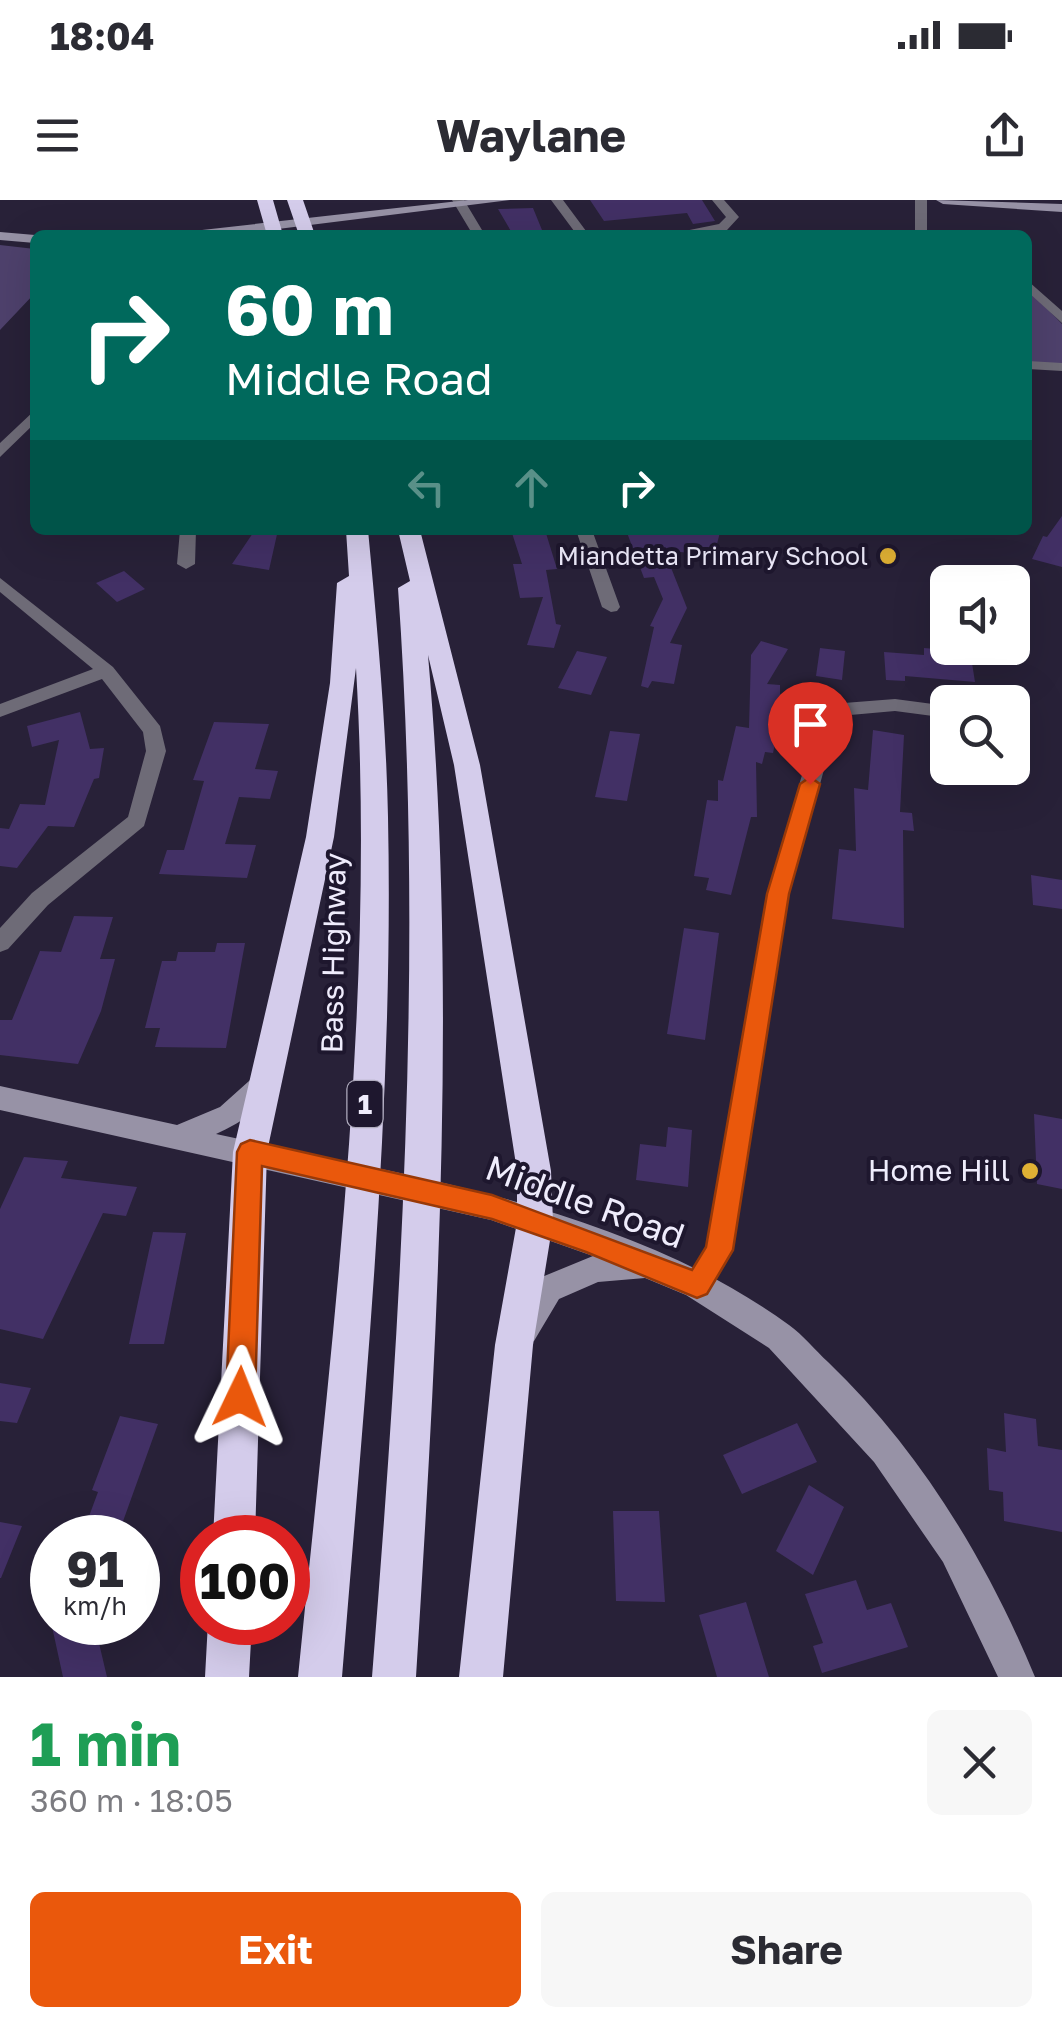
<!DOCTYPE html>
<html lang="en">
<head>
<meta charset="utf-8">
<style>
	:root { --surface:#fff; --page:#f7f7f7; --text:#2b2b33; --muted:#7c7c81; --accent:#ea580c }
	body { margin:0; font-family:"Golos Text",sans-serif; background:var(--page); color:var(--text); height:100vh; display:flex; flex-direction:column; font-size:38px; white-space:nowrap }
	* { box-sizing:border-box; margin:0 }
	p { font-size:32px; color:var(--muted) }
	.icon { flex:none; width:55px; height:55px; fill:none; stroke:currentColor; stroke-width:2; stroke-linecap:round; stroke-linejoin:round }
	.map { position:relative; height:1477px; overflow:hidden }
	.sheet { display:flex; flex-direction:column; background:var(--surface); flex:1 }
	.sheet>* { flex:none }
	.hud { position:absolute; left:30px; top:30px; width:1002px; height:305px; border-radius:15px; box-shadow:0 10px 40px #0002; background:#00695c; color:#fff; overflow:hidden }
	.tools { position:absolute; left:930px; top:365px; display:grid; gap:20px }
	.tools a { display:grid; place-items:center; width:100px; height:100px; border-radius:15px; background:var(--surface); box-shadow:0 10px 40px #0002; font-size:50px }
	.speed { position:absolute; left:30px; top:1315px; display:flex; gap:20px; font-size:50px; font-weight:700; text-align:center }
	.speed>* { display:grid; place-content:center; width:130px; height:130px; border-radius:50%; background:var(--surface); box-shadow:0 10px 40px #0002; line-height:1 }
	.speed small { font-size:25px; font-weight:400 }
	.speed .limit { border:15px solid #d22; background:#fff; color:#111 }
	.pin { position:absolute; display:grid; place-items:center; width:85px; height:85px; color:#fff; margin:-102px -42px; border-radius:50% 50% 50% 0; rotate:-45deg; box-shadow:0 0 10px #0007 }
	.pin .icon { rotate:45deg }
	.me { position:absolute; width:110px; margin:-55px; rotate:2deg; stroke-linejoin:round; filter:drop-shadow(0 0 8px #0008) }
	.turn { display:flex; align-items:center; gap:35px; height:210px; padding:0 30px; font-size:45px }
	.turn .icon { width:130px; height:130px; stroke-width:2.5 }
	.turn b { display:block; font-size:70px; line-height:85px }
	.lanes { display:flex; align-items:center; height:95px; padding:0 30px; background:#0003; justify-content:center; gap:50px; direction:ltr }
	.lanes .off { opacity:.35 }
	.round { display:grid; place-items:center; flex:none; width:105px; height:105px; border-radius:15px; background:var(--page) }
	.overview { display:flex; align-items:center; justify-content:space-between; height:170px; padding:0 30px }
	h1 { font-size:60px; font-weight:700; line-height:75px; color:#1e9e55 }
	.primary-button { display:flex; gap:20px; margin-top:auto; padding:20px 30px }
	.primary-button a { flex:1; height:115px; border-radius:15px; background:var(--accent); color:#fff; font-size:40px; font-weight:700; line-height:115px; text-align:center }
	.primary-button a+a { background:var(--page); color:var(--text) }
	.status { display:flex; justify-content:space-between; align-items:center; height:70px; padding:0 50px; background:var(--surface); direction:ltr }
	.status svg { height:28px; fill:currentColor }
	header { display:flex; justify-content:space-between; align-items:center; height:130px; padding:0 30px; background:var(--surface); font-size:45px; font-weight:700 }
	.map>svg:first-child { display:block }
</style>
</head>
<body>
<div class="status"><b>18:04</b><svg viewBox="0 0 49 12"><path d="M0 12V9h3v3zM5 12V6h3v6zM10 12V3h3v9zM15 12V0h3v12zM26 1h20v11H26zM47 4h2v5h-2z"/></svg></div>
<header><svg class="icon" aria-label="menu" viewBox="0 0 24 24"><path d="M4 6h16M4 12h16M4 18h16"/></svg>Waylane<svg class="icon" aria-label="share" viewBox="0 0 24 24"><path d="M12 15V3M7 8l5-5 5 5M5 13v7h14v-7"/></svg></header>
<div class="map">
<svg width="1062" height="1477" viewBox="0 0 1062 1477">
	<rect width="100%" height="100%" fill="#282138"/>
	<path fill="#4e416c" d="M0 45 35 49V93L0 130Z
		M1028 89 1062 124V164L1028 162Z"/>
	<path fill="#423065" d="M590 0H702L715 21 693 24 687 13 604 21Z
		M533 8 542 30 512 33 498 9Z
		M1062 316V367L1032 359 1043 336 1047 337Z
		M255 330H278L269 370 232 364Z
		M511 330H545L557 369 546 370 556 424 561 425 554 448 527 445 543 397 520 398 513 364H522Z
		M626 330 720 332 714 356 664 350 687 408 670 443 682 445 674 484 652 481 648 488 641 486 654 427 650 426 663 399 654 377 644 378Z
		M124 371 145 389 117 402 96 383Z
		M761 441 788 449 767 484 780 485V521L773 553 765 552 762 564 756 562 757 617H751L731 695 706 690 709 678 694 676 707 600 718 601V580L723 581 736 526 749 528 751 455Z
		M820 448 845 451 842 480 816 476Z
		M924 448 947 450 948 461 972 463 975 482 905 476V481L886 480 884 452 924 455Z
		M577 451 607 457 591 495 558 488Z
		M80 512 90 549 104 548 99 578 94 579 74 627 48 626 17 668 0 666V628L9 629 20 604 45 605 59 540 32 547 27 526Z
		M214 522 269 524 255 569 278 571 270 599 239 597 225 644 256 645 247 678 159 674 167 650H184L204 581 193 580Z
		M873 530 904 535 900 612 912 613 914 631 903 630 904 728 832 719 839 649 856 651 854 588 868 590Z
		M610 531 640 534 627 601 595 597Z
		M1031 675 1062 680V709L1033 705Z
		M74 716 113 717 100 759H115L101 811 78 864 0 855V820H12L40 751 61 752Z
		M684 728 719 733 705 840 667 834Z
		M217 743H245L226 848 155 847 160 828H145L162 761H176L178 752H215Z
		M1034 914 1062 919V989L1037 984Z
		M668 927 692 930 688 987 636 980 640 944 666 947Z
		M24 957 68 961 61 978 137 987 126 1016 103 1013 43 1139 0 1129V1009Z
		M153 1032 186 1033 164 1144H129Z
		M0 1183 31 1188 17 1223 0 1221Z
		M1004 1213 1036 1219 1038 1246 1062 1250V1332L1004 1321 1003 1292 989 1290 987 1248 1006 1252Z
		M120 1216 158 1224 117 1338H81L98 1292 92 1290Z
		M797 1223 817 1262 742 1294 723 1255Z
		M809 1285 844 1307 813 1375 776 1351Z
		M613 1311H659L665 1402 616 1401Z
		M0 1322 22 1326 1 1378H0Z
		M856 1380 867 1410 891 1403 908 1447 822 1473 813 1446 823 1443 805 1394Z
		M746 1402 769 1477H717L699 1415Z
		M51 1422H94L107 1477H63Z"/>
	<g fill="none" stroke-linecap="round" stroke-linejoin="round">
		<path fill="#6e6b77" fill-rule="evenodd" d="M452 0H464L485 35H473Z
			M551 0H563L589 35H577Z
			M712 0H724L739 17 727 30 665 35 719 24 726 17Z
			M915 0H927V35H915Z
			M1028 81 1062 111V123L1028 92Z
			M1028 161 1062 163V171L1028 169Z
			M35 210V223L0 257V243Z
			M180 330H196L195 364 186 369 177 364Z
			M576 330H592L620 407 617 411 611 412 602 407Z
			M0 378 113 467 160 526 166 551 144 626 48 705 8 749 0 752V728L32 693 128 617 146 551 143 532 102 479 0 517V504L93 469 0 392Z
			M895 499 948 506V518L895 511 839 516 789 695 733 1051 707 1094 697 1098 687 1094 683 1085 706 1047 767 695 821 510 831 504Z"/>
		<path fill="#9792a6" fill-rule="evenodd" d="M468 0H510L229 35H186L193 31Z
			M936 0 1062 4V12L943 4Z
			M0 32 35 35V43L0 40Z
			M268 870 278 873 282 881C270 905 240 923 216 934 408 976 627 1007 789 1125 803 1135 815 1150 828 1162 919 1249 987 1361 1035 1477H998L943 1362 874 1262 769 1148 686 1095 645 1078 598 1082 559 1099 534 1141 523 1145 512 1141 507 1130 537 1079 593 1056 491 1020 0 910V886L177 925 220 907 258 873Z"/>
		<path fill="#d4cceb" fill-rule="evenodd" d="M257 0H273L283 35H267Z
			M287 0H303L315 35H299Z
			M346 330H368C377 425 386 521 388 617 394 904 365 1191 342 1477H298C331 1143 376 804 356 468L334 637 267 952 255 1338H213L233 952 306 637 330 483 337 383 349 376Z
			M398 330H420L480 565 551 971 553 1022 533 1145 503 1477H459L495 1145 517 1022V971L454 565 428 455C458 795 437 1137 416 1477H372C401 1113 424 753 398 388L410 381Z
			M208 1422H252L249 1477H205Z"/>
	</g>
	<path fill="#ea580c" stroke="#983908" stroke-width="2.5" d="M810 577 820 584 789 694 733 1050 707 1094 697 1098 586 1052 492 1019 262 966 255 1197 251 1207 240 1211 230 1207 226 1197 237 952 241 944 250 940 492 995 692 1070 706 1047 767 694 800 584Z"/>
	<g fill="#dfb034" stroke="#1e172e" stroke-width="4">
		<circle cx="888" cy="356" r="10"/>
		<circle cx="1030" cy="971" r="10"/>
	</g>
	<g text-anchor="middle" stroke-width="8" stroke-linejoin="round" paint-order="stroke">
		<g font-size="25" fill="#efecfc" stroke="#1e172e" text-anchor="end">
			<text x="868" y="365">Miandetta Primary School</text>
		</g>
		<rect fill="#1e172e" stroke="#b0acbe" stroke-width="2.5" x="347.5" y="881" width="35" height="46" rx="8"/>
		<g font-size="28" font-weight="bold" fill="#efecfc">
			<text x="365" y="914">1</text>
		</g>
		<g font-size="30" fill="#efecfc" stroke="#1e172e">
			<text transform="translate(334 753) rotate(-89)" y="10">Bass Highway</text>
		</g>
		<g font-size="30" fill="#efecfc" stroke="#1e172e" text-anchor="end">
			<text x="1010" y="981">Home Hill</text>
		</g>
		<g font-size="35" fill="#efecfc" stroke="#1e172e">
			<text transform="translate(585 1002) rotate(20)" y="12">Middle Road</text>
		</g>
	</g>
</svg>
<div class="tools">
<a><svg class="icon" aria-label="sound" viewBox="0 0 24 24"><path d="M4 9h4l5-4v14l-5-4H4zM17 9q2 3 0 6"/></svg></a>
<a><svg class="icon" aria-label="search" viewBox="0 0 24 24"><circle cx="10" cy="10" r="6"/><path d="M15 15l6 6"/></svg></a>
</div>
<div class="speed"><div>91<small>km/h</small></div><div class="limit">100</div></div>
<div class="pin" style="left:810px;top:584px;background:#d93025"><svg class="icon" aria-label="arrive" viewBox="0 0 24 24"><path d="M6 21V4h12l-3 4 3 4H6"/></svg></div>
<svg class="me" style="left:240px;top:1197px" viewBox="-20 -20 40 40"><path d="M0-17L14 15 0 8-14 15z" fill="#ea580c" stroke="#fff" stroke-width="4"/></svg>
<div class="hud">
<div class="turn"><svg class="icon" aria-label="right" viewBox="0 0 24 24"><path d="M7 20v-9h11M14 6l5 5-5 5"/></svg><div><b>60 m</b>Middle Road</div></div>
<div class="lanes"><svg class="icon off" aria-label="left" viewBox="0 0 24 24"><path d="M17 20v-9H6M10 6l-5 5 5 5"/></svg><svg class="icon off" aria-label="ahead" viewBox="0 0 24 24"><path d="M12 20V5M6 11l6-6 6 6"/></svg><svg class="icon" aria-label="right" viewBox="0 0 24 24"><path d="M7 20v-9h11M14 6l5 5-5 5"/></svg></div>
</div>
</div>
<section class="sheet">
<div class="overview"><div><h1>1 min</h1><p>360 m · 18:05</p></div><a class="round"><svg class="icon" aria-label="close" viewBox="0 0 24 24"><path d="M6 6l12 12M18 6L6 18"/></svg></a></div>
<div class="primary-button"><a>Exit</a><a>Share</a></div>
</section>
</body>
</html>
